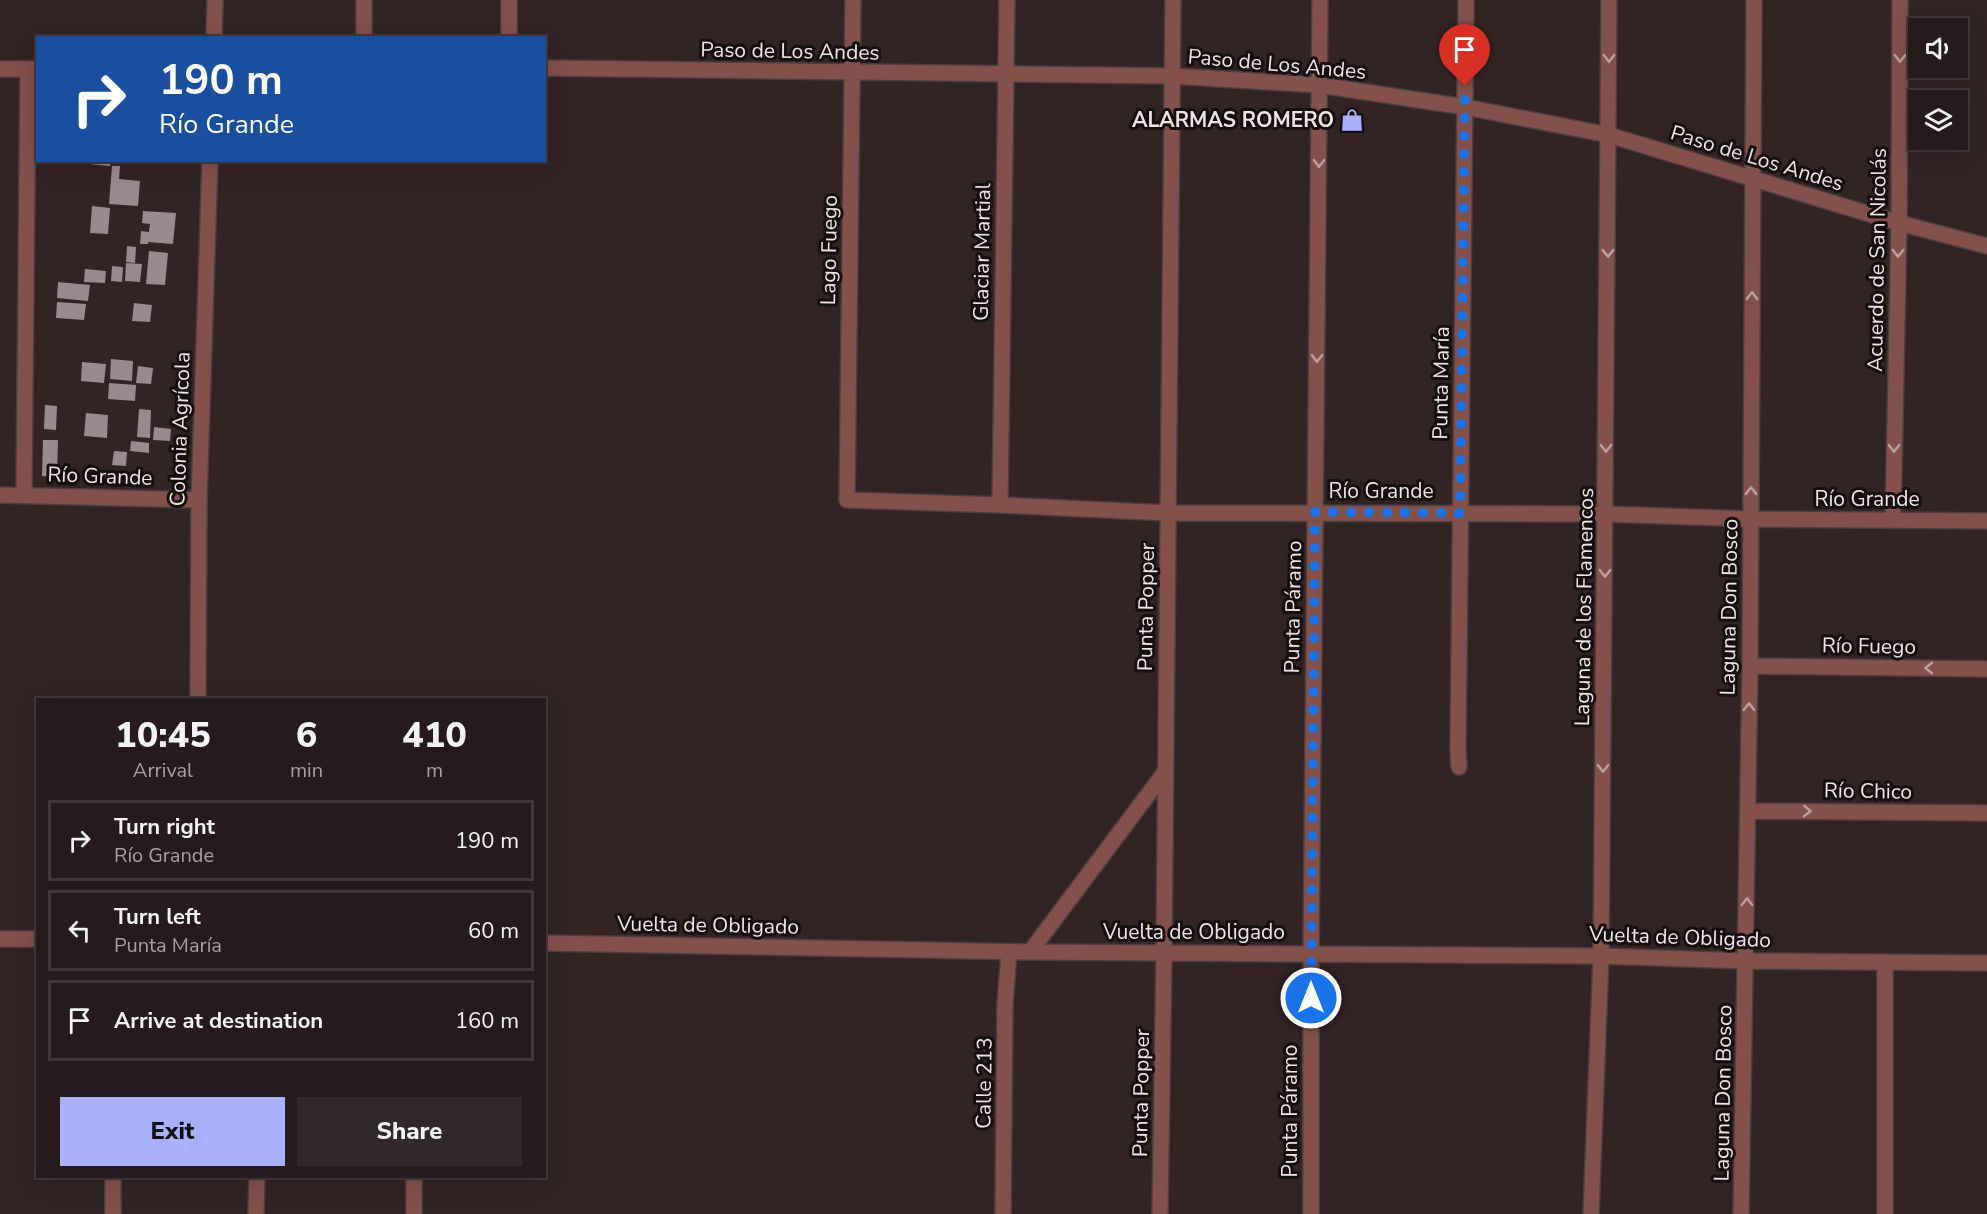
<!DOCTYPE html>
<html lang="en">
<head>
<meta charset="utf-8">
<style>
	:root { --surface:#261a1c; --page:#322729; --text:#f1f3f6; --muted:#a4a1a3; --line:#42383b; --accent:#a8b0fc }
	body { margin:0; font-family:"Nunito Sans",sans-serif; background:var(--page); color:var(--text); height:100vh; display:flex; flex-direction:column; font-size:22px; white-space:nowrap }
	* { box-sizing:border-box; margin:0 }
	p { font-size:20px; color:var(--muted) }
	.icon { flex:none; width:33px; height:33px; fill:none; stroke:currentColor; stroke-width:2; stroke-linecap:round; stroke-linejoin:round }
	.map { position:relative; flex:1; overflow:hidden }
	.side { position:absolute; left:36px; top:698px; width:510px; height:480px; display:flex; flex-direction:column; background:var(--surface); border-radius:0px; box-shadow:0 6px 24px #0002,0 0 0 2px var(--line) }
	.side>* { flex:none }
	.top-card { position:absolute; left:36px; top:36px; width:510px; height:126px; border-radius:0px; box-shadow:0 6px 24px #0002,0 0 0 2px var(--line); background:#1a4fa0; color:#fff; overflow:hidden }
	.controls { position:absolute; left:1908px; top:18px; display:grid; gap:12px }
	.controls a { display:grid; place-items:center; width:60px; height:60px; border-radius:0px; background:var(--surface); box-shadow:0 6px 24px #0002,0 0 0 2px var(--line); font-size:30px }
	.pin { position:absolute; display:grid; place-items:center; width:51px; height:51px; color:#fff; margin:-62px -26px; border-radius:50% 50% 50% 0; rotate:-45deg; box-shadow:0 0 6px #0007 }
	.pin .icon { rotate:45deg }
	.me { position:absolute; width:66px; margin:-33px; rotate:0deg; stroke-linejoin:round; filter:drop-shadow(0 0 4px #0008) }
	.turn { display:flex; align-items:center; gap:21px; height:126px; padding:0 24px; font-size:27px }
	.turn .icon { width:78px; height:78px; stroke-width:2.5 }
	.turn b { display:block; font-size:42px; line-height:51px }
	.eta { display:flex; justify-content:space-evenly; align-items:center; height:102px; text-align:center }
	.eta b { font-size:36px; font-weight:800; line-height:42px }
	.cta { display:flex; gap:12px; margin-top:auto; padding:12px 24px }
	.cta a { flex:1; height:69px; border-radius:0px; background:var(--accent); color:#111; font-size:24px; font-weight:800; line-height:69px; text-align:center }
	.cta a+a { background:var(--page); color:var(--text) }
	ul { padding:0; list-style:none }
	li { display:flex; align-items:center; gap:18px; height:81px; margin:0 12px 9px; padding:0 12px; border:3px solid var(--line); border-radius:0px }
	li div { flex:1 }
	li b { display:block; font-size:22px }
	li em { font-style:normal }
	.map>svg:first-child { display:block }
</style>
</head>
<body>
<div class="map">
<svg width="1987" height="1214" viewBox="0 0 1987 1214">
	<rect width="100%" height="100%" fill="#322325"/>
	<path fill="#9a8a90" d="M90 160H111L110 166 89 164Z
		M112 166H120L119 179 140 181 138 206 109 204Z
		M92 206 110 208 108 234 90 233Z
		M143 211 176 213 173 244 148 242V244H140L141 231 149 232 150 224 142 223Z
		M127 246 136 247 135 263 126 262Z
		M149 251 168 253 165 285 146 284Z
		M126 263 142 264 140 282 125 281Z
		M112 266 123 267 122 282 111 281Z
		M85 269 106 271 105 283 84 282Z
		M58 282 90 285 88 301 57 298Z
		M57 302 86 304 84 320 56 318Z
		M134 303 152 305 150 322 132 321Z
		M111 359 133 361 132 381 110 379Z
		M82 362 106 364 104 383 81 381Z
		M138 366 153 368 151 384 136 383Z
		M109 383 136 385 135 401 108 399Z
		M45 405 57 406 56 430 44 429Z
		M139 409 151 410 150 438 137 437Z
		M86 413 108 415 107 438 84 436Z
		M154 427 171 429 170 441 153 440Z
		M43 440H58L57 477 42 476Z
		M131 441 149 443V453L130 451Z
		M114 451 127 452 126 466 112 465Z"/>
	<g fill="none" stroke-linecap="round" stroke-linejoin="round">
		<g stroke="#4c3e40" stroke-width="18">
			<path id="minor" d="M853 0 847 500 1000 505 1169 513 1606 514 1751 519 1987 521
				M214 38 215 0
				M364 38V0
				M509 38V0
				M544 68 1172 76 1319 85 1465 107 1609 135 1899 223 1987 246
				M0 69H38
				M0 495 199 500
				M24 495 28 69
				M1000 505 1007 0
				M1893 520 1899 223 1900 0
				M1750 666 1987 669
				M198 699 199 500 210 160
				M1459 767 1458 749 1466 0
				M1748 811 1987 813
				M0 939H38
				M544 943 1030 952 1601 956 1746 961 1987 963
				M1030 952 1165 772
				M113 1214V1176
				M256 1214 257 1176
				M414 1214V1176
				M1003 1214 1005 1004 1009 952
				M1160 1214 1164 953 1173 0
				M1311 1214V954L1320 0
				M1591 1214 1601 956 1609 0
				M1741 1214 1750 666 1754 0
				M1885 1214V962"/>
		</g>
		<use href="#minor" stroke="#83504a" stroke-width="15"/>
	</g>
	<defs><path id="oneway-chevron" d="M-2-3.5L2.5 0L-2 3.5" fill="none" stroke-width="1.6" stroke-linecap="round" stroke-linejoin="round" transform="scale(1.5)"/></defs>
	<g stroke="#bea19f">
		<use href="#oneway-chevron" transform="translate(1609 58) rotate(90)"/>
		<use href="#oneway-chevron" transform="translate(1900 58) rotate(90)"/>
		<use href="#oneway-chevron" transform="translate(1319 163) rotate(91)"/>
		<use href="#oneway-chevron" transform="translate(1608 253) rotate(90)"/>
		<use href="#oneway-chevron" transform="translate(1898 253) rotate(91)"/>
		<use href="#oneway-chevron" transform="translate(1752 296) rotate(-90)"/>
		<use href="#oneway-chevron" transform="translate(1317 358) rotate(91)"/>
		<use href="#oneway-chevron" transform="translate(1606 448) rotate(90)"/>
		<use href="#oneway-chevron" transform="translate(1894 448) rotate(91)"/>
		<use href="#oneway-chevron" transform="translate(1751 491) rotate(-90)"/>
		<use href="#oneway-chevron" transform="translate(1605 573) rotate(91)"/>
		<use href="#oneway-chevron" transform="translate(1929 668) rotate(-179)"/>
		<use href="#oneway-chevron" transform="translate(1749 707) rotate(-89)"/>
		<use href="#oneway-chevron" transform="translate(1603 768) rotate(91)"/>
		<use href="#oneway-chevron" transform="translate(1807 811) rotate(1)"/>
		<use href="#oneway-chevron" transform="translate(1747 902) rotate(-89)"/>
	</g>
	<g fill="none" stroke-linecap="round" stroke-linejoin="round">
		<path stroke="#1a73e8" stroke-width="10" stroke-dasharray="0 18" d="M1311 998 1315 512 1460 513 1465 86"/>
	</g>
	<defs>
		<g id="shop-bare" transform="scale(1.8)"><path d="M-5-2.5h2.3a2.7 3.5 0 0 1 5.4 0H5L5.5 6h-11ZM-1.5-2.5h3a1.5 2.3 0 0 0-3 0Z" fill="#a8b0fc" stroke="#150f0f" stroke-width="2.5" paint-order="stroke"/></g>
	</defs>
	<g fill-rule="evenodd">
		<use href="#shop-bare" x="1352" y="120"/>
	</g>
	<g text-anchor="middle" stroke-width="6" stroke-linejoin="round" paint-order="stroke">
		<g font-size="21" fill="#eee4e5" stroke="#150f0f">
			<text transform="translate(790 51) rotate(1)" y="7">Paso de Los Andes</text>
			<text transform="translate(1277 64) rotate(5)" y="7">Paso de Los Andes</text>
			<text transform="translate(1757 158) rotate(17)" y="7">Paso de Los Andes</text>
			<text transform="translate(829 250) rotate(-89)" y="7">Lago Fuego</text>
			<text transform="translate(982 252) rotate(-89)" y="7">Glaciar Martial</text>
			<text transform="translate(1877 260) rotate(-89)" y="7">Acuerdo de San Nicolás</text>
			<text transform="translate(1441 383) rotate(-89)" y="7">Punta María</text>
			<text transform="translate(180 429) rotate(-88)" y="7">Colonia Agrícola</text>
			<text transform="translate(100 476) rotate(2)" y="7">Río Grande</text>
			<text x="1381" y="498">Río Grande</text>
			<text x="1867" y="506">Río Grande</text>
			<text transform="translate(1146 607) rotate(-89)" y="7">Punta Popper</text>
			<text transform="translate(1293 607) rotate(-89)" y="7">Punta Páramo</text>
			<text transform="translate(1584 607) rotate(-89)" y="7">Laguna de los Flamencos</text>
			<text transform="translate(1729 607) rotate(-89)" y="7">Laguna Don Bosco</text>
			<text transform="translate(1869 646) rotate(1)" y="7">Río Fuego</text>
			<text transform="translate(1868 791) rotate(1)" y="7">Río Chico</text>
			<text transform="translate(708 925) rotate(1)" y="7">Vuelta de Obligado</text>
			<text x="1194" y="939">Vuelta de Obligado</text>
			<text transform="translate(1680 937) rotate(2)" y="7">Vuelta de Obligado</text>
			<text transform="translate(984 1083) rotate(-89)" y="7">Calle 213</text>
			<text transform="translate(1141 1093) rotate(-89)" y="7">Punta Popper</text>
			<text transform="translate(1723 1093) rotate(-89)" y="7">Laguna Don Bosco</text>
			<text transform="translate(1290 1111) rotate(-90)" y="7">Punta Páramo</text>
		</g>
		<g font-size="21" font-weight="bold" fill="#eee4e5" stroke="#150f0f" text-anchor="end">
			<text x="1334" y="127">ALARMAS ROMERO</text>
		</g>
	</g>
</svg>
<div class="controls">
<a><svg class="icon" aria-label="sound" viewBox="0 0 24 24"><path d="M4 9h4l5-4v14l-5-4H4zM17 9q2 3 0 6"/></svg></a>
<a><svg class="icon" aria-label="layers" viewBox="0 0 24 24"><path d="M12 4l9 5-9 5-9-5zM3 14l9 5 9-5"/></svg></a>
</div>
<div class="pin" style="left:1465px;top:86px;background:#d93025"><svg class="icon" aria-label="arrive" viewBox="0 0 24 24"><path d="M6 21V4h12l-3 4 3 4H6"/></svg></div>
<svg class="me" style="left:1311px;top:998px" viewBox="-20 -20 40 40"><circle r="17" fill="#1a73e8" stroke="#fff" stroke-width="3"/><path d="M0-11L8 9 0 5-8 9z" fill="#fff"/></svg>
<div class="top-card">
<div class="turn"><svg class="icon" aria-label="right" viewBox="0 0 24 24"><path d="M7 20v-9h11M14 6l5 5-5 5"/></svg><div><b>190 m</b>Río Grande</div></div>
</div>
<section class="side">
<div class="eta">
<div><b>10:45</b><p>Arrival</p></div>
<div><b>6</b><p>min</p></div>
<div><b>410</b><p>m</p></div>
</div>
<ul>
<li><svg class="icon" aria-label="right" viewBox="0 0 24 24"><path d="M7 20v-9h11M14 6l5 5-5 5"/></svg><div><b>Turn right</b><p>Río Grande</p></div><em>190 m</em></li>
<li><svg class="icon" aria-label="left" viewBox="0 0 24 24"><path d="M17 20v-9H6M10 6l-5 5 5 5"/></svg><div><b>Turn left</b><p>Punta María</p></div><em>60 m</em></li>
<li><svg class="icon" aria-label="arrive" viewBox="0 0 24 24"><path d="M6 21V4h12l-3 4 3 4H6"/></svg><div><b>Arrive at destination</b></div><em>160 m</em></li>
</ul>
<div class="cta"><a>Exit</a><a>Share</a></div>
</section>
</div>
</body>
</html>
